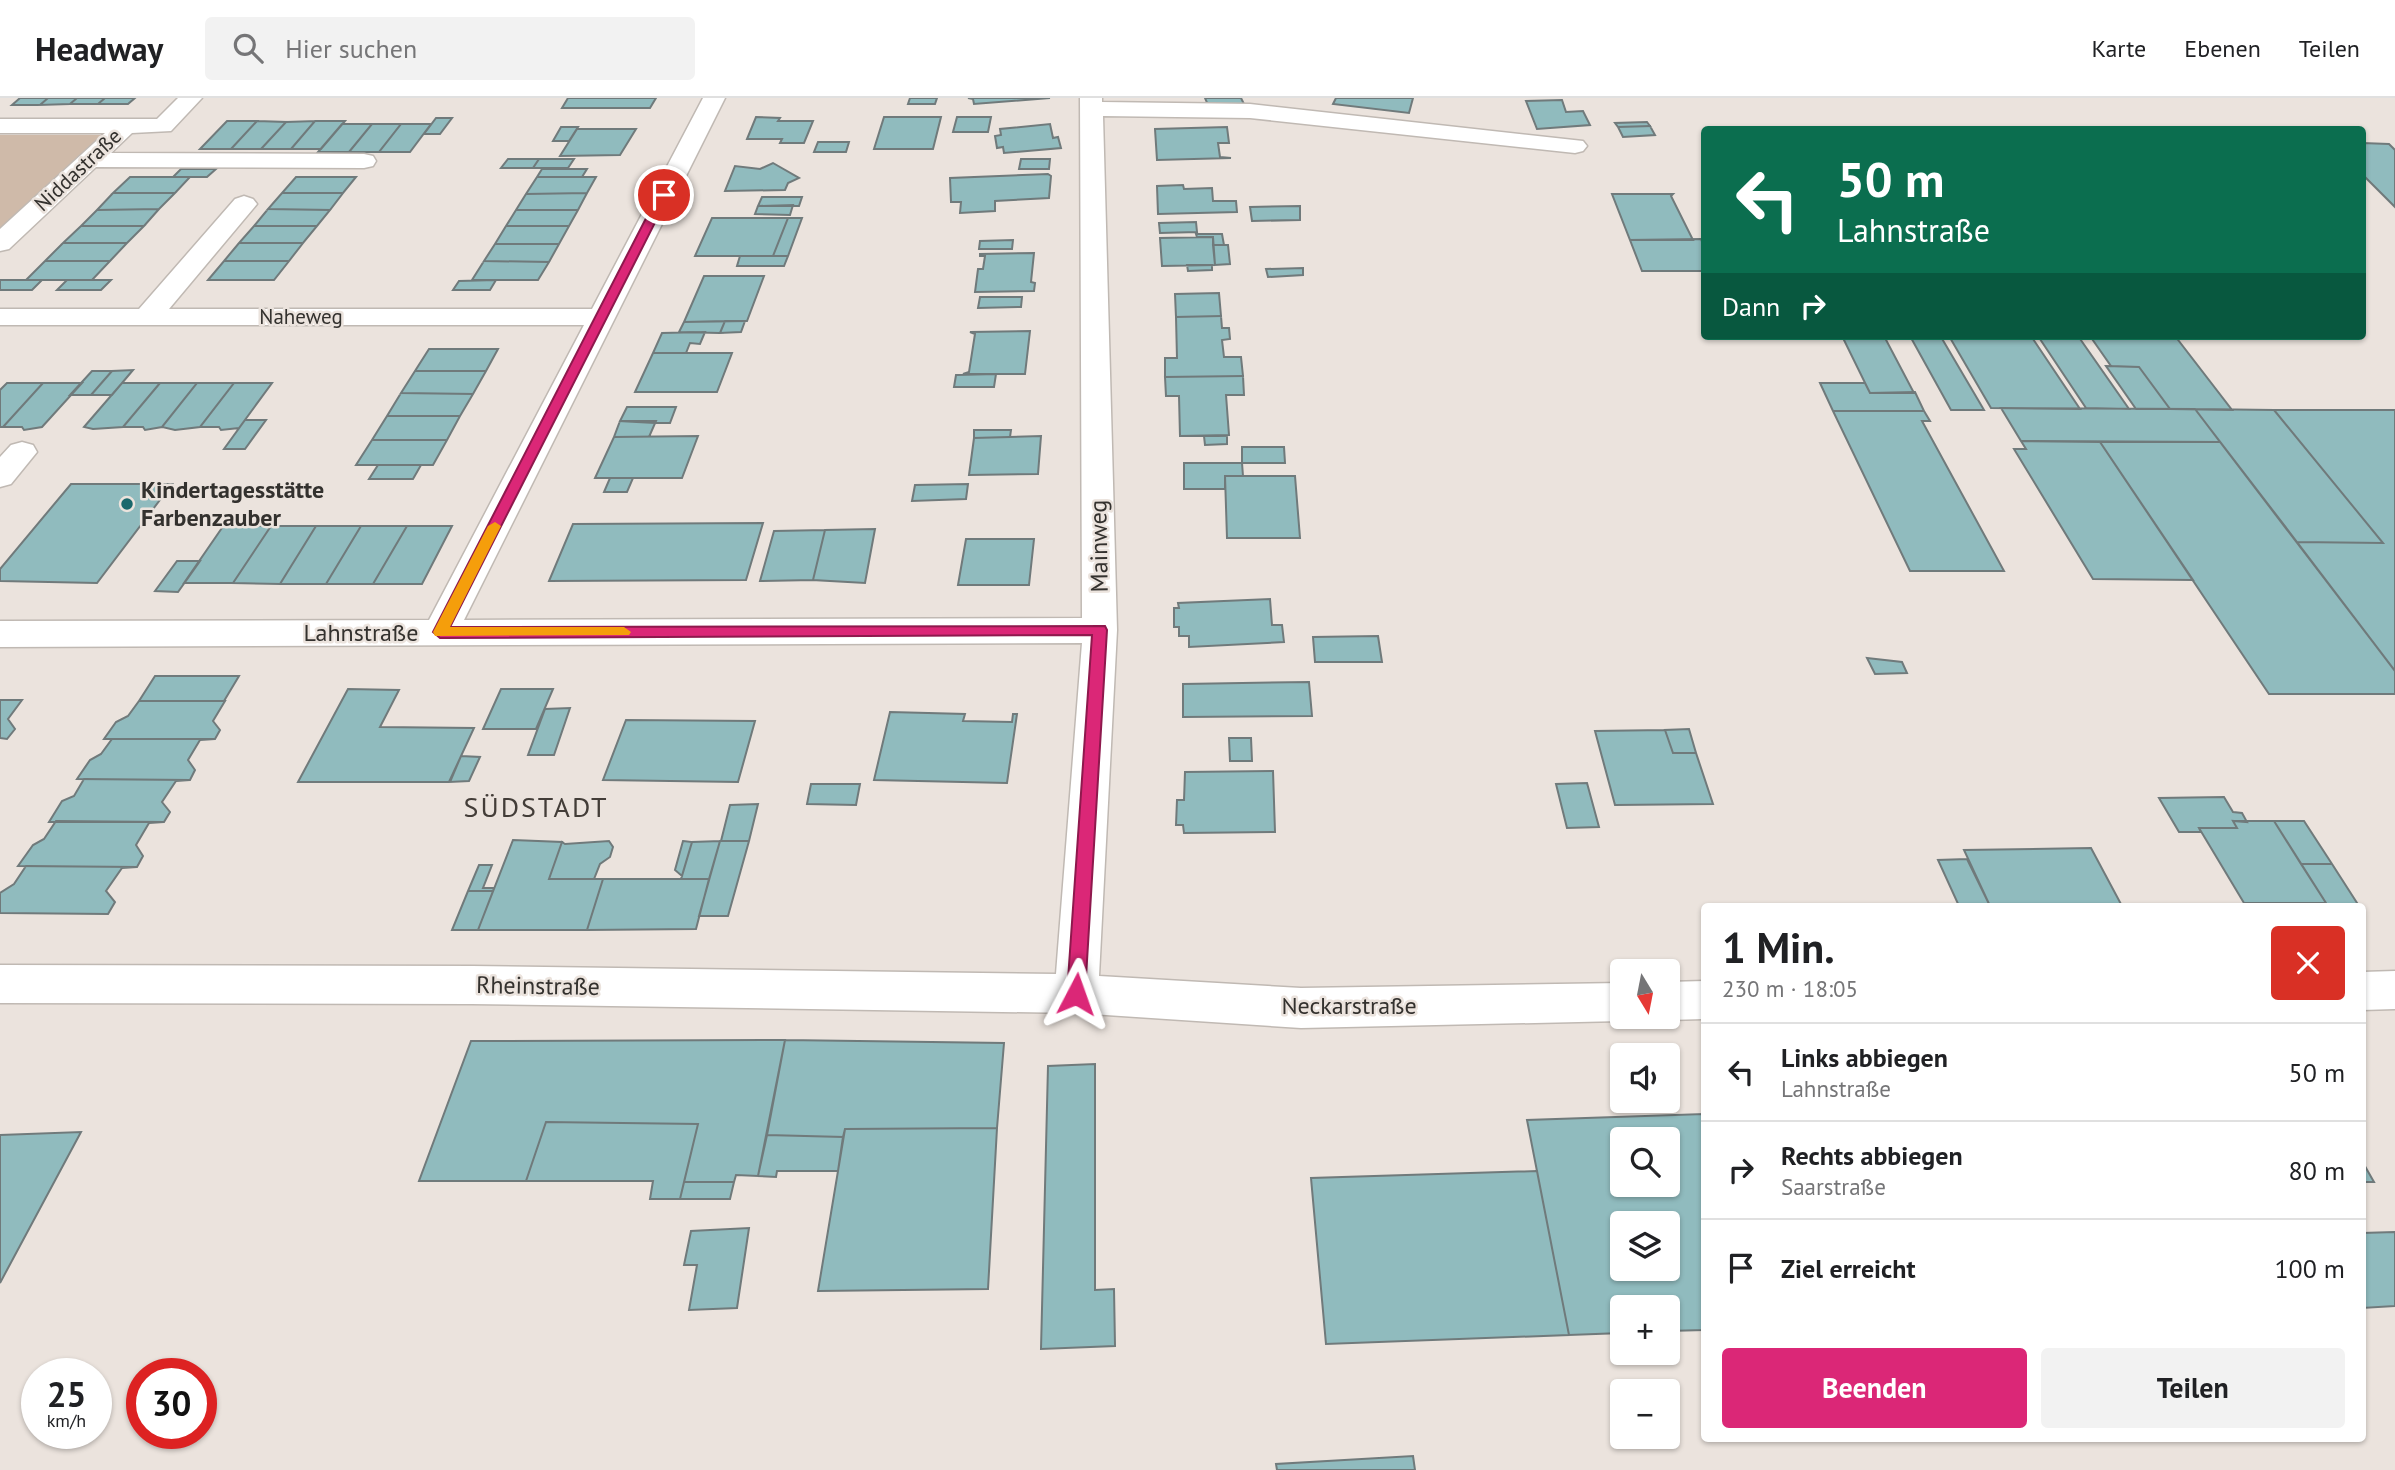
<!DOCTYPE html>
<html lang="de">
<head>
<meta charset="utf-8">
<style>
	:root { --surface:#fff; --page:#f2f2f2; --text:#202124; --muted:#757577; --line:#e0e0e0; --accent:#db2777 }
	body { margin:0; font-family:"PT Sans",sans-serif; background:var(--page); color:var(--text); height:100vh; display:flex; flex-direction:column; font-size:26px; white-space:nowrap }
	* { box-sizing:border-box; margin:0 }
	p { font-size:23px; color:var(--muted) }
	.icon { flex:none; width:38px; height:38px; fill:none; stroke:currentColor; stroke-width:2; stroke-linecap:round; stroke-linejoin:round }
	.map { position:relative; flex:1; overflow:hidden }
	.side { position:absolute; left:1701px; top:805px; width:665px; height:539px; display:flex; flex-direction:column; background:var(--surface); border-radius:7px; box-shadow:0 2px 5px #0004 }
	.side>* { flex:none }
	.hud { position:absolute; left:1701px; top:28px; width:665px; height:214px; border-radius:7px; box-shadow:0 2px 5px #0004; background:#0b6e4f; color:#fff; overflow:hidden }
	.needle { width:46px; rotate:170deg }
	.controls { position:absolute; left:1610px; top:861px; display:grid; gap:14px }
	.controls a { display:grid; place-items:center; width:70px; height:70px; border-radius:7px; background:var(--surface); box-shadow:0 2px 5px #0004; font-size:35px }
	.speed { position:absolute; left:21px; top:1260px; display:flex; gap:14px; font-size:35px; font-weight:700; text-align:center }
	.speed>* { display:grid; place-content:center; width:91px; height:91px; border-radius:50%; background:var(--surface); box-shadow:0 2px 5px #0004; line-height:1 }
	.speed small { font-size:18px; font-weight:400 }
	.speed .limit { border:10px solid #d22; background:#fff; color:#111 }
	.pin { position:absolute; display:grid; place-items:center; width:60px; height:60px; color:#fff; margin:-30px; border:4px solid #fff; border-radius:50%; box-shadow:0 2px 7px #0007 }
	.me { position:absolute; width:77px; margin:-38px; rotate:4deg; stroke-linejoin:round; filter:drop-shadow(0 0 5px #0008) }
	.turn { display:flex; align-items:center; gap:24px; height:147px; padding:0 21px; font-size:32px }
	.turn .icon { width:91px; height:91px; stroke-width:2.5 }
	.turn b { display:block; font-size:49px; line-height:60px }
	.then { display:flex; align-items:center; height:66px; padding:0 21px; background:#0003; gap:14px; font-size:26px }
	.round { display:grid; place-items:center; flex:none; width:74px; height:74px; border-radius:7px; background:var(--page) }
	.summary { display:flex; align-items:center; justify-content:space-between; height:119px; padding:0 21px }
	h1 { font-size:42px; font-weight:700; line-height:52px }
	.action { display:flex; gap:14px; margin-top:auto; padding:14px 21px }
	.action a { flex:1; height:80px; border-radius:7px; background:var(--accent); color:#fff; font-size:28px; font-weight:700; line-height:80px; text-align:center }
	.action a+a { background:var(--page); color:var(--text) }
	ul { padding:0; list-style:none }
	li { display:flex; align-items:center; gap:21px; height:98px; padding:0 21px; border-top:2px solid var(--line) }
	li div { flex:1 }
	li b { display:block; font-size:26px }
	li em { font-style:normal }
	header { display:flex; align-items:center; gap:42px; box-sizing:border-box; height:98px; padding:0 35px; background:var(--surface); border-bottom:2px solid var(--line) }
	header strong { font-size:33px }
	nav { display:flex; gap:38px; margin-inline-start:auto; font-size:24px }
	.search { width:490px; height:63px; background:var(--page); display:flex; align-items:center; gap:18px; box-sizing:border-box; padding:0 24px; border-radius:7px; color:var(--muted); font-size:26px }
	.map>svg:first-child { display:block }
</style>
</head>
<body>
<header>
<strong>Headway</strong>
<div class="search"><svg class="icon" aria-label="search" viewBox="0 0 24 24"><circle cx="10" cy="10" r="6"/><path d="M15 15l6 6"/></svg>Hier suchen</div>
<nav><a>Karte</a><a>Ebenen</a><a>Teilen</a></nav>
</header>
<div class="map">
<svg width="2395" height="1372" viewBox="0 0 2395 1372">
	<rect width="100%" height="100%" fill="#ebe3dd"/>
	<path fill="#cfbaa9" d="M0 37H102L0 131Z"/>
	<path fill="#90bbbe" stroke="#707a7b" stroke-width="2" fill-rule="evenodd" d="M20 0H48L40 7H12Z
		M48 0H77L70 6 40 7Z
		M77 0H105L98 6H70Z
		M105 0H135L128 6H98Z
		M568 0H656L650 10H562Z
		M910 0H937L935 6H908Z
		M968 0H1050L974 6 973 1Z
		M1205 0H1241L1244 6 1208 7Z
		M1336 0H1413L1409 15 1333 6Z
		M1562 2 1566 14 1583 13 1590 27 1537 31 1526 3Z
		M756 19 780 20 778 23H813L804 45H780L782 41H747Z
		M884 19H941L933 51H874Z
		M957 19H991L988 34H953Z
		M436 20H452L440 36H424Z
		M227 23H257L231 51H200Z
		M257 23 286 24 261 51H231Z
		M315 23 291 51H261L286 24Z
		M315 23H345L321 51H291Z
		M1647 24 1650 28 1618 29 1615 25Z
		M342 26H372L349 54H318Z
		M372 26H401L379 54H349Z
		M401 26H431L410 54H379Z
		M1050 26 1053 40 1058 39 1061 50 1004 55 1003 49 997 50 995 38 1001 37 1000 31Z
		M1650 28 1655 37 1623 39 1618 29Z
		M561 29H578L569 43H553Z
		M1227 29 1229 45H1218L1220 59 1231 60 1157 62 1155 31Z
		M577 31H636L620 57 560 58Z
		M818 44H849L846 54H814Z
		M2362 45 2389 46 2395 52V109L2362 76Z
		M508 61H539L533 70H501Z
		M539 61H574L568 70H533Z
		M1021 61H1050L1049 71H1019Z
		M773 65 799 80 788 85 785 92 725 93 735 68 760 71Z
		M181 71H216L207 79H173Z
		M542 71H587L582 79H537Z
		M1048 76 1051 78 1049 100 995 103V113L960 115 961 104H951L950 80Z
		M130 79H190L175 95H113Z
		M296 79H356L343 95H282Z
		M537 79H596L587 95 526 96Z
		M1183 87 1184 91 1212 90 1213 103H1236L1237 114 1158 116 1157 88Z
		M113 95H175L159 111 97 112Z
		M282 95H343L330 112 268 111Z
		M587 95 578 112H516L526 96Z
		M1612 96H1673L1671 98 1693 142H1630Z
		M762 99H802L799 108H758Z
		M793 107 790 117 755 116 758 108Z
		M1300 108V122L1252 123 1250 109Z
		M159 111 144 128H81L97 112Z
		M268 111 330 112 317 128H254Z
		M516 112H578L569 128H506Z
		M712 120H788L773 158H695Z
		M788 120H802L788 158H773Z
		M1196 124 1197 134 1160 135 1159 125Z
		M81 128H144L127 145H63Z
		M254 128H317L303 145H239Z
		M506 128H569L559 146H495Z
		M1196 136H1222L1224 147H1213V139H1197Z
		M1213 139 1215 167 1162 168 1160 140Z
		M1701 141 1704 149V173H1642L1630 142Z
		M1013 142 1012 151H979L980 143Z
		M63 145H127L110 163H45Z
		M239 145H303L289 163H224Z
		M495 146H559L549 164 484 163Z
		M1213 147H1228L1230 166 1215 167Z
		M1034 155 1031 184 1035 185 1034 193 975 194 978 171H983L985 158H980V156Z
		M740 158H788L784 168H737Z
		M45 163H110L92 182H26Z
		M224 163H289L274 182H208Z
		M484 163 549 164 538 182H472Z
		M1187 167H1212V172L1188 173Z
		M1303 170V177L1268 179 1266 171Z
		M704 178H764L747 223 684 224Z
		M0 182H42L32 192H0Z
		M67 182H111L101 192H57Z
		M496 182 490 192H453L459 183Z
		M1219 195 1221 218 1176 219 1175 196Z
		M980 199H1022L1021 209 978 210Z
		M1221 218 1222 230H1229L1230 241 1222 242 1224 259H1241L1243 278 1165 279V260H1177L1176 219Z
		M725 223 720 235 679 234 684 224Z
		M725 223H745L741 234 720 235Z
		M1030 233 1025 276H963L969 274 975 236 970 234Z
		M705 234 700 246 690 245 686 255H653L662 235Z
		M1842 238H1884L1914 295H1870Z
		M1910 238 1941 239 1984 312H1951Z
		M1949 238H2031L2080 311 1991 310Z
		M2038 238H2078L2129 311 2086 310Z
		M2090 238H2175L2232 312 2170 311 2139 269 2111 268Z
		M429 251H498L486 273H415Z
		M653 255H732L717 294H635Z
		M2106 268 2139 269 2170 311H2136Z
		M133 272 112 297H91L112 273Z
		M92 273H112L91 297H70Z
		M415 273H486L473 296 401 295Z
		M996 276 994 289H954L956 277Z
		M1243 278 1244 297H1226L1229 337 1180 338 1179 298H1166L1165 279Z
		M7 285H43L3 329H0V292Z
		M43 285H82L42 329 24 332 22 329H3Z
		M122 285H160L123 329 93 331 84 329Z
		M160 285H197L162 329 145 332 143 329H123Z
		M197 285H234L200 329 175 332 162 329Z
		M234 285H272L239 330 221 332 219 329H200Z
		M1820 285H1865L1870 295 1915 294 1924 313H1833Z
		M401 295 473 296 460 318H387Z
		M627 309H676L670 325H655L620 323Z
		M2001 310 2195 311 2220 344 2021 343Z
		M2195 311 2274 312 2383 445 2297 444Z
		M2274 312H2395V573L2297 444 2383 445Z
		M1833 313H1924L1930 323H1922L2004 473H1910Z
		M387 318H460L447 342H372Z
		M245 322H266L245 351H224Z
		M620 323H656L649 339H614Z
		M974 332H1011L1010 339 974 340Z
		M698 338 682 380H595L614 339Z
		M1041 338 1038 376 969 377 974 340Z
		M1204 338H1227V346L1205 347Z
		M372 342H447L433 367H356Z
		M2021 343 2100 344 2193 482 2093 481 2014 351H2026Z
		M2100 344H2220L2395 573V596H2269Z
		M1242 349H1284L1285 365H1242Z
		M1184 365H1242L1243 378H1225V391H1184Z
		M378 367H421L413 381H369Z
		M1225 378H1295L1300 440H1227Z
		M610 380H633L627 394H604Z
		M71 386H172L97 485 0 483V471Z
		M968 386 966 401 912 403 915 387Z
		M763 425 746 482 549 483 573 426Z
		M224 427 271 428 233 485H184Z
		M271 428H316L280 486 233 485Z
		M316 428H361L326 486H280Z
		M361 428H407L373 486H326Z
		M407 428H452L422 486H373Z
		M875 431 865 485 813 482 825 432Z
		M825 432 813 482 760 483 774 433Z
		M966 441H1034L1029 487H958Z
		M177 463H200L178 494 155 493Z
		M1270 501 1272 527H1282L1284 544 1189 549V538H1179V529H1174V510H1179L1178 505Z
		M1378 538 1382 564H1315L1313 539Z
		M1867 560 1902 564 1907 575 1875 576Z
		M155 578H239L224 603H139Z
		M1309 584 1312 618 1183 619V586Z
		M348 591 399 592 380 629 474 630 449 684H298Z
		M501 591H553L536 631H483Z
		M0 602H22L8 621 15 631 7 641 0 640Z
		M139 603H225L213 623 220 632 215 641H104L116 624 128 618Z
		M570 610 554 657H528L545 611Z
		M890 614 965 616 963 623 1012 624 1013 616H1017L1007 685 874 682Z
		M626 622 755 623 738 684 603 682Z
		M1689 631 1696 655H1673L1665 632Z
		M1665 632 1673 655H1696L1713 706 1615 707 1595 633Z
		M1229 640H1251L1252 663H1230Z
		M112 641H215L200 642 188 662 195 672 190 682 77 681 90 662 101 656Z
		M461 658 480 659 469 683 450 684Z
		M1273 673 1275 734 1184 735 1183 727H1176L1177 702H1184L1185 674Z
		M84 681 190 682 176 683 162 704 170 714 164 724H49L62 703 74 698Z
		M1587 685 1599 729 1567 730 1556 686Z
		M811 686H860L856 707 807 706Z
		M2224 699 2233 714 2242 715 2247 724 2233 723 2237 730H2199L2201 734H2179L2159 700Z
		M758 706 749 743H721L730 707Z
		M56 723 164 724 149 725 136 747 143 758 137 769 18 768 33 747 44 741Z
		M2233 723H2274L2326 805H2244L2199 730H2237Z
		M2274 723H2304L2332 766H2301Z
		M513 742 562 744 549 781H603L587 832H478Z
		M609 743 613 749 610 759 600 766 594 781H549L562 744 565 746Z
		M683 743 692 744 682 778 675 772Z
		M720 743 709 781H681L692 744Z
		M720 743H749L728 818H699Z
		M2091 750 2122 808H1990L1964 752Z
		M1967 761 1990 808H1959L1938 762Z
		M2301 766H2332L2359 808H2325L2322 805H2326Z
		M479 767H492L483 790H494L493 793H468Z
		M26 768 137 769 122 770 106 793 115 804 108 816 0 815V795L14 786Z
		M603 781H709L696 831 587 832Z
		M468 793H493L478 832H452Z
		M785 942 758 1078 736 1077 734 1084H684L698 1026 546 1024 526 1083H419L471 943Z
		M785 942 1004 945 997 1030 845 1031 843 1039 767 1037Z
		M1095 966V1192L1114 1191 1115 1248 1041 1251 1048 968Z
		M1704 1016V1232L1668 1233V1209H1622V1235L1569 1237 1527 1022ZM1622 1041H1668V1087H1622ZM1622 1125H1668V1171H1622Z
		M546 1024 698 1026 680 1101H650L653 1083H526Z
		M997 1030 988 1191 818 1193 845 1031Z
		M81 1034 0 1185V1037Z
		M767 1037 843 1039 838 1073H777L776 1079 758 1078Z
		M2362 1063 2374 1084H2362Z
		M1537 1073 1569 1237 1326 1246 1311 1080Z
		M684 1084H734L730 1101H680Z
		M749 1130 737 1210 689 1212 697 1167H684L691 1133Z
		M2395 1134V1208L2362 1210V1135Z
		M1413 1358 1415 1372H1277L1276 1366Z"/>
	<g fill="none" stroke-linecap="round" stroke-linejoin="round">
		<g stroke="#c0b9b3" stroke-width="3">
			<path id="minor" d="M178 0H202L171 33 132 35 111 55 364 56 373 58 376 63 373 68 364 70 96 69 9 151 0 153V131L105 35H0V21H157Z
				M703 0H725L464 522 1082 520 1080 0H1102V4L1250 6 1583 43 1587 48 1583 53 1575 55 1250 20 1103 18 1117 532 1099 878 1301 890 1622 885V919H1635L1622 923 1301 930 1076 915 472 906 0 905V867L472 868 1056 876 1082 545 0 549V523L429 522 584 227H0V211H139L235 101 244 98 253 101 257 106 169 211H592Z
				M22 344 33 347 37 354 11 386 0 389V359L11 347Z
				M2395 873V911L2362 912V874Z
				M1704 883V921L1668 922 1658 919H1668V884Z"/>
		</g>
		<use href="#minor" fill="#fff" fill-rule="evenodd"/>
	</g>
	<path fill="#db2777" stroke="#8e194d" stroke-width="2" d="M664 94 669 97 450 529 1105 528 1107 532 1085 896 1083 902 1076 904 1070 902 1067 896 1092 537 440 540 433 534 658 97Z"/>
	<path fill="#f59e0b" d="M495 424 501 428 450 529H624L631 534 629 537 435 538 433 534 488 428Z"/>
	<circle fill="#1a686c" stroke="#ebe3dd" stroke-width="2.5" cx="127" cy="406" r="7"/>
	<g text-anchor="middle" stroke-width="5" stroke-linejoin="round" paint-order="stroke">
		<g font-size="21" fill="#33312e" stroke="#ebe3dd">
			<text transform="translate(78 72) rotate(-43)" y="7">Niddastraße</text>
			<text x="301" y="226">Naheweg</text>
		</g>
		<g font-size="24" font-weight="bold" fill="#33312e" stroke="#ebe3dd" text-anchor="start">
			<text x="141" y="400">Kindertagesstätte<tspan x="141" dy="28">Farbenzauber</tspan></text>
		</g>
		<g font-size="24" fill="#33312e" stroke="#ebe3dd">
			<text transform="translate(1099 448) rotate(-91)" y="8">Mainweg</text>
			<text x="361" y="543">Lahnstraße</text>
			<text transform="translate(538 888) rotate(1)" y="8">Rheinstraße</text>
			<text x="1349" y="916">Neckarstraße</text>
		</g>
		<g font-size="28" letter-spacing="2" fill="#433d38" stroke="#ebe3dd">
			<text x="536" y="719">SÜDSTADT</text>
		</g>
	</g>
</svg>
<div class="controls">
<a><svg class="needle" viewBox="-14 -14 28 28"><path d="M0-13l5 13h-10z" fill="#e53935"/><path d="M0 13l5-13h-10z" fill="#757577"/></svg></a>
<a><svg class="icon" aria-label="sound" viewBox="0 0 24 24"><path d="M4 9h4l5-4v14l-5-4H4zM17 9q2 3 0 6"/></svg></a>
<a><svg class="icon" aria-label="search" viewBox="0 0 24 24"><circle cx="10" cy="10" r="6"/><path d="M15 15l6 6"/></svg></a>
<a><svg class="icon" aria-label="layers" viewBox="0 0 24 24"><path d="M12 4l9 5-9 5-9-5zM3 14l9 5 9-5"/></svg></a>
<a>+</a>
<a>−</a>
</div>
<div class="speed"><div>25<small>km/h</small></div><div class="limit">30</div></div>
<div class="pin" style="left:664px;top:97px;background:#d93025"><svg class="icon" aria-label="arrive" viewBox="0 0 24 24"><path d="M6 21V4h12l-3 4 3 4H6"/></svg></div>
<svg class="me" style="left:1076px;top:896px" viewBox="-20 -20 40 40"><path d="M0-17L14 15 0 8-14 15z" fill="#db2777" stroke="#fff" stroke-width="4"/></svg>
<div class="hud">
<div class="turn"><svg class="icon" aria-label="left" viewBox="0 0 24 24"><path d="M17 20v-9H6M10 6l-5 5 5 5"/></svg><div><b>50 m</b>Lahnstraße</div></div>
<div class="then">Dann<svg class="icon" aria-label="right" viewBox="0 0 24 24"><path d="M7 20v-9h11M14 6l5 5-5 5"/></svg></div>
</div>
<section class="side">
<div class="summary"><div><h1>1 Min.</h1><p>230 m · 18:05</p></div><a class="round" style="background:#d93025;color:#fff"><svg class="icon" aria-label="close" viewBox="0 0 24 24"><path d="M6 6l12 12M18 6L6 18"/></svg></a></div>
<ul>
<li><svg class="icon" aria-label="left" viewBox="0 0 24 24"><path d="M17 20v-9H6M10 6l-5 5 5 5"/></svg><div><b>Links abbiegen</b><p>Lahnstraße</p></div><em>50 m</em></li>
<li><svg class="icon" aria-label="right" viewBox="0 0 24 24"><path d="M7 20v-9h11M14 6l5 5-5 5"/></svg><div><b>Rechts abbiegen</b><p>Saarstraße</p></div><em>80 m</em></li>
<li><svg class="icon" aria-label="arrive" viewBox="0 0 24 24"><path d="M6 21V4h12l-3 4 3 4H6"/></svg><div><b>Ziel erreicht</b></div><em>100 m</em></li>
</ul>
<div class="action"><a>Beenden</a><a>Teilen</a></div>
</section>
</div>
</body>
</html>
